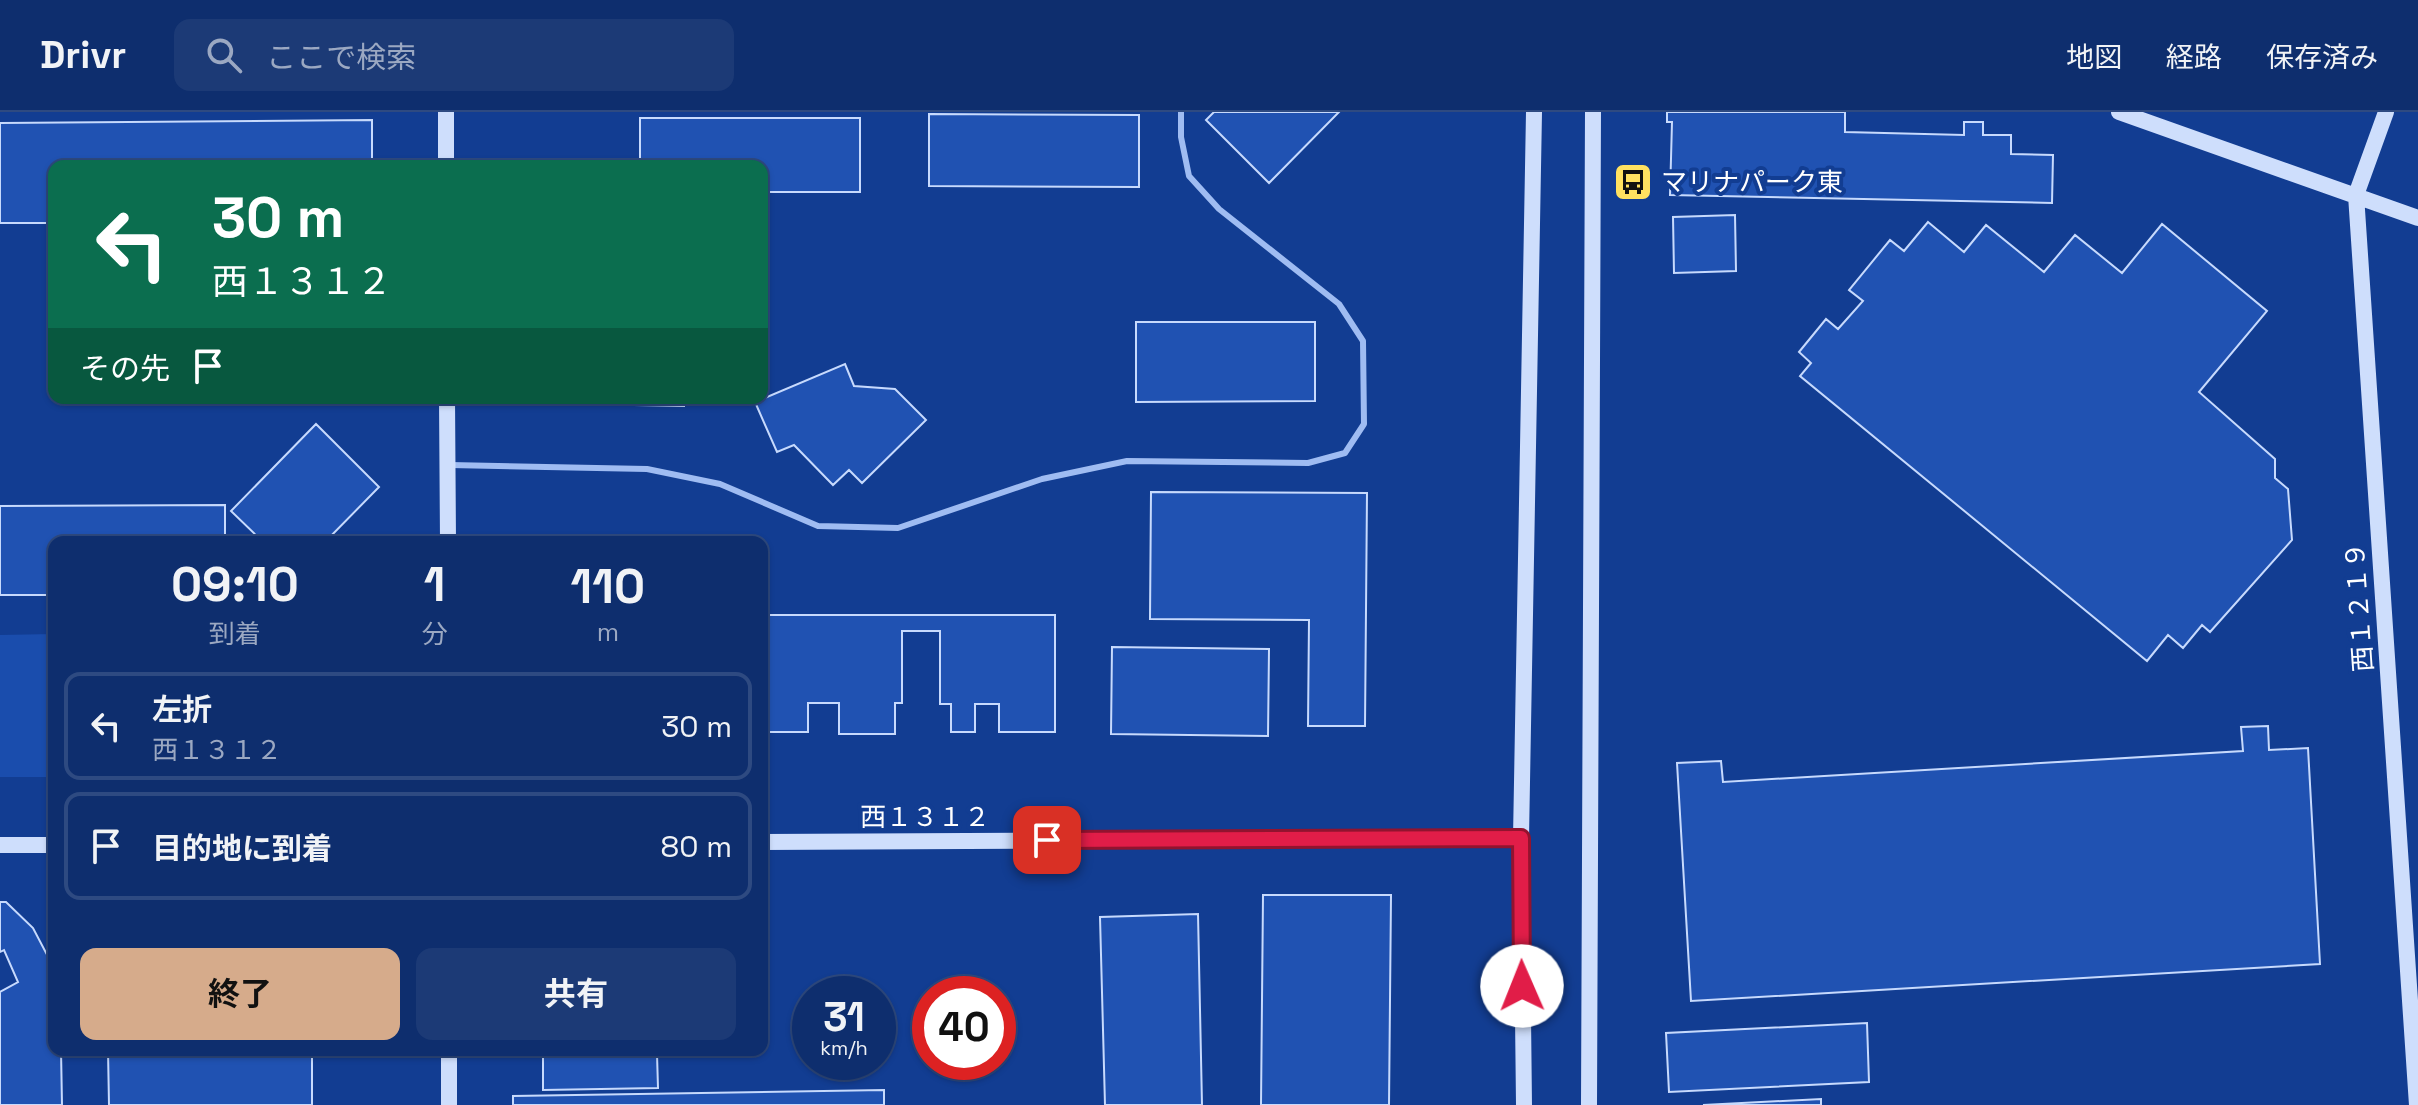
<!DOCTYPE html>
<html lang="ja">
<head>
<meta charset="utf-8">
<style>
	:root { --surface:#0e2e6e; --page:#1c3a76; --text:#f1f3f6; --muted:#9ba8c2; --line:#2e4a81; --accent:#d6ab8b }
	body { margin:0; font-family:"Space Grotesk","Noto Sans JP",sans-serif; background:var(--page); color:var(--text); height:100vh; display:flex; flex-direction:column; font-size:30px; white-space:nowrap }
	* { box-sizing:border-box; margin:0 }
	p { font-size:26px; color:var(--muted) }
	.icon { flex:none; width:44px; height:44px; fill:none; stroke:currentColor; stroke-width:2; stroke-linecap:round; stroke-linejoin:round }
	.map { position:relative; flex:1; overflow:hidden }
	.side { position:absolute; left:48px; top:424px; width:720px; height:520px; display:flex; flex-direction:column; background:var(--surface); border-radius:16px; box-shadow:0 2px 6px #0004,0 0 0 2px var(--line) }
	.side>* { flex:none }
	.hud { position:absolute; left:48px; top:48px; width:720px; height:244px; border-radius:16px; box-shadow:0 2px 6px #0004,0 0 0 2px var(--line); background:#0b6e4f; color:#fff; overflow:hidden }
	.speed { position:absolute; left:792px; top:864px; display:flex; gap:16px; font-size:40px; font-weight:700; text-align:center }
	.speed>* { display:grid; place-content:center; width:104px; height:104px; border-radius:50%; background:var(--surface); box-shadow:0 2px 6px #0004,0 0 0 2px var(--line); line-height:1 }
	.speed small { font-size:20px; font-weight:400 }
	.speed .limit { border:12px solid #d22; background:#fff; color:#111 }
	.pin { position:absolute; display:grid; place-items:center; width:68px; height:68px; color:#fff; margin:-34px; border-radius:16px; box-shadow:0 4px 12px #0006 }
	.me { position:absolute; width:88px; margin:-44px; rotate:359deg; stroke-linejoin:round; filter:drop-shadow(0 0 6px #0008) }
	.turn { display:flex; align-items:center; gap:28px; height:168px; padding:0 32px; font-size:36px }
	.turn .icon { width:104px; height:104px; stroke-width:2.5 }
	.turn b { display:block; font-size:56px; line-height:68px }
	.then { display:flex; align-items:center; height:76px; padding:0 32px; background:#0003; gap:16px; font-size:30px }
	.eta { display:flex; justify-content:space-evenly; align-items:center; height:136px; text-align:center }
	.eta b { font-size:48px; font-weight:700; line-height:56px }
	.primary-button { display:flex; gap:16px; margin-top:auto; padding:16px 32px }
	.primary-button a { flex:1; height:92px; border-radius:16px; background:var(--accent); color:#111; font-size:32px; font-weight:700; line-height:92px; text-align:center }
	.primary-button a+a { background:var(--page); color:var(--text) }
	ul { padding:0; list-style:none }
	li { display:flex; align-items:center; gap:24px; height:108px; margin:0 16px 12px; padding:0 16px; border:4px solid var(--line); border-radius:16px }
	li div { flex:1 }
	li b { display:block; font-size:30px }
	li em { font-style:normal }
	header { display:flex; align-items:center; gap:48px; box-sizing:border-box; height:112px; padding:0 40px; background:var(--surface); border-bottom:2px solid var(--line) }
	header strong { font-size:38px }
	nav { display:flex; gap:44px; margin-inline-start:auto; font-size:28px }
	.search { width:560px; height:72px; background:var(--page); display:flex; align-items:center; gap:20px; box-sizing:border-box; padding:0 28px; border-radius:16px; color:var(--muted); font-size:30px }
	.map>svg:first-child { display:block }
</style>
</head>
<body>
<header>
<strong>Drivr</strong>
<div class="search"><svg class="icon" aria-label="search" viewBox="0 0 24 24"><circle cx="10" cy="10" r="6"/><path d="M15 15l6 6"/></svg>ここで検索</div>
<nav><a>地図</a><a>経路</a><a>保存済み</a></nav>
</header>
<div class="map">
<svg width="2418" height="993" viewBox="0 0 2418 993">
	<rect width="100%" height="100%" fill="#123d92"/>
	<path fill="#1a4dad" d="M54 522V665H0V523Z"/>
	<path fill="#2052b2" stroke="#c7dafd" stroke-width="2" d="M1214 0H1339L1269 71 1206 8Z
		M1667 0H1845V20L1964 23V10H1983V23H2011V42L2053 43 2052 91 1670 83 1672 10H1667Z
		M929 2 1139 3V75L929 74Z
		M640 6H860V80H762V54H640Z
		M372 8V54H54V111H0V11Z
		M1735 103 1736 159 1674 161 1673 105Z
		M1928 110 1964 140 1986 113 2044 160 2075 123 2122 161 2162 112 2267 199 2199 280 2275 347V366L2288 377 2292 428 2210 520 2202 513 2183 536 2168 523 2147 549 1800 264 1811 251 1799 240 1826 207 1838 217 1863 189 1849 178 1890 128 1904 139Z
		M1136 210H1315V289L1136 290Z
		M845 252 854 274 895 277 926 308 862 371 849 358 833 373 794 333 777 340 755 290Z
		M533 286H684V294L533 291Z
		M316 312 379 375 325 430H263L231 399Z
		M1151 380 1367 381 1365 614H1308L1309 508 1150 507Z
		M225 393V430H54V483H0V394Z
		M762 503H1055V620H999V592H975V620H951V592H940V519H902V591H895V622H839V591H808V620H762Z
		M1112 535 1269 537 1268 624 1111 622Z
		M2268 614 2269 638 2308 636 2320 852 1691 889 1677 651 1721 649 1723 670 2243 639 2241 615Z
		M1263 783H1391L1389 993H1261Z
		M0 790H6L33 816 54 856V938H61L62 993H0V880L18 870 4 838 0 840Z
		M1198 802 1202 993H1105L1100 805Z
		M1867 911 1869 970 1669 980 1666 921Z
		M108 938H312V993H109Z
		M512 938H698V941L657 942 658 976 543 978V944H512Z
		M884 978V993H513V984Z
		M1821 987V993H1703Z"/>
	<g fill="none" stroke-linecap="round" stroke-linejoin="round">
		<path stroke="#9fbcf2" stroke-width="6" d="M450 353 647 357 720 372 818 414 898 416 1042 367 1127 349 1308 351 1345 341 1364 312 1363 229 1339 192 1219 97 1189 64 1181 25V0"/>
		<path stroke="#cedefc" stroke-width="16" d="M446 0V54
			M2119 0 2418 106
			M2386 0 2356 83 2417 993
			M447 286 448 430
			M762 730 1521 726
			M0 733H54
			M449 938V993
			M1524 993 1521 726 1534 0
			M1589 993 1593 0"/>
	</g>
	<g fill="none" stroke-linecap="round" stroke-linejoin="round">
		<g stroke="#92132f" stroke-width="20">
			<path id="route" d="M1047 728 1521 726 1522 874"/>
		</g>
		<use href="#route" stroke="#e11d48" stroke-width="14"/>
	</g>
	<defs>
		<g id="bus-square" transform="scale(2)"><rect x="-9" y="-9" width="18" height="18" rx="4" fill="#ffe160" stroke="#123d92"/><path d="M-5-6H5V4H4V6H2V4H-2V6H-4V4H-5ZM-3.5-4V0h7V-4ZM-3.5 1.2v1.5H-2V1.2ZM2 1.2v1.5H3.5V1.2Z" fill="#111"/></g>
	</defs>
	<g fill-rule="evenodd">
		<use href="#bus-square" x="1633" y="70"/>
	</g>
	<g text-anchor="middle" stroke-width="8" stroke-linejoin="round" paint-order="stroke">
		<g font-size="26" fill="#fff" stroke="#123d92" text-anchor="start">
			<text x="1661" y="79">マリナパーク東</text>
		</g>
		<g font-size="26" fill="#fff" stroke="#123d92">
			<text transform="translate(2359 495) rotate(-94)" y="9">西１２１９</text>
			<text x="925" y="714">西１３１２</text>
		</g>
	</g>
</svg>
<div class="speed"><div>31<small>km/h</small></div><div class="limit">40</div></div>
<div class="pin" style="left:1047px;top:728px;background:#d93025"><svg class="icon" aria-label="arrive" viewBox="0 0 24 24"><path d="M6 21V4h12l-3 4 3 4H6"/></svg></div>
<svg class="me" style="left:1522px;top:874px" viewBox="-20 -20 40 40"><circle r="19" fill="#fff"/><path d="M0-13L10 11 0 6-10 11z" fill="#e11d48"/></svg>
<div class="hud">
<div class="turn"><svg class="icon" aria-label="left" viewBox="0 0 24 24"><path d="M17 20v-9H6M10 6l-5 5 5 5"/></svg><div><b>30 m</b>西１３１２</div></div>
<div class="then">その先<svg class="icon" aria-label="arrive" viewBox="0 0 24 24"><path d="M6 21V4h12l-3 4 3 4H6"/></svg></div>
</div>
<section class="side">
<div class="eta">
<div><b>09:10</b><p>到着</p></div>
<div><b>1</b><p>分</p></div>
<div><b>110</b><p>m</p></div>
</div>
<ul>
<li><svg class="icon" aria-label="left" viewBox="0 0 24 24"><path d="M17 20v-9H6M10 6l-5 5 5 5"/></svg><div><b>左折</b><p>西１３１２</p></div><em>30 m</em></li>
<li><svg class="icon" aria-label="arrive" viewBox="0 0 24 24"><path d="M6 21V4h12l-3 4 3 4H6"/></svg><div><b>目的地に到着</b></div><em>80 m</em></li>
</ul>
<div class="primary-button"><a>終了</a><a>共有</a></div>
</section>
</div>
</body>
</html>
